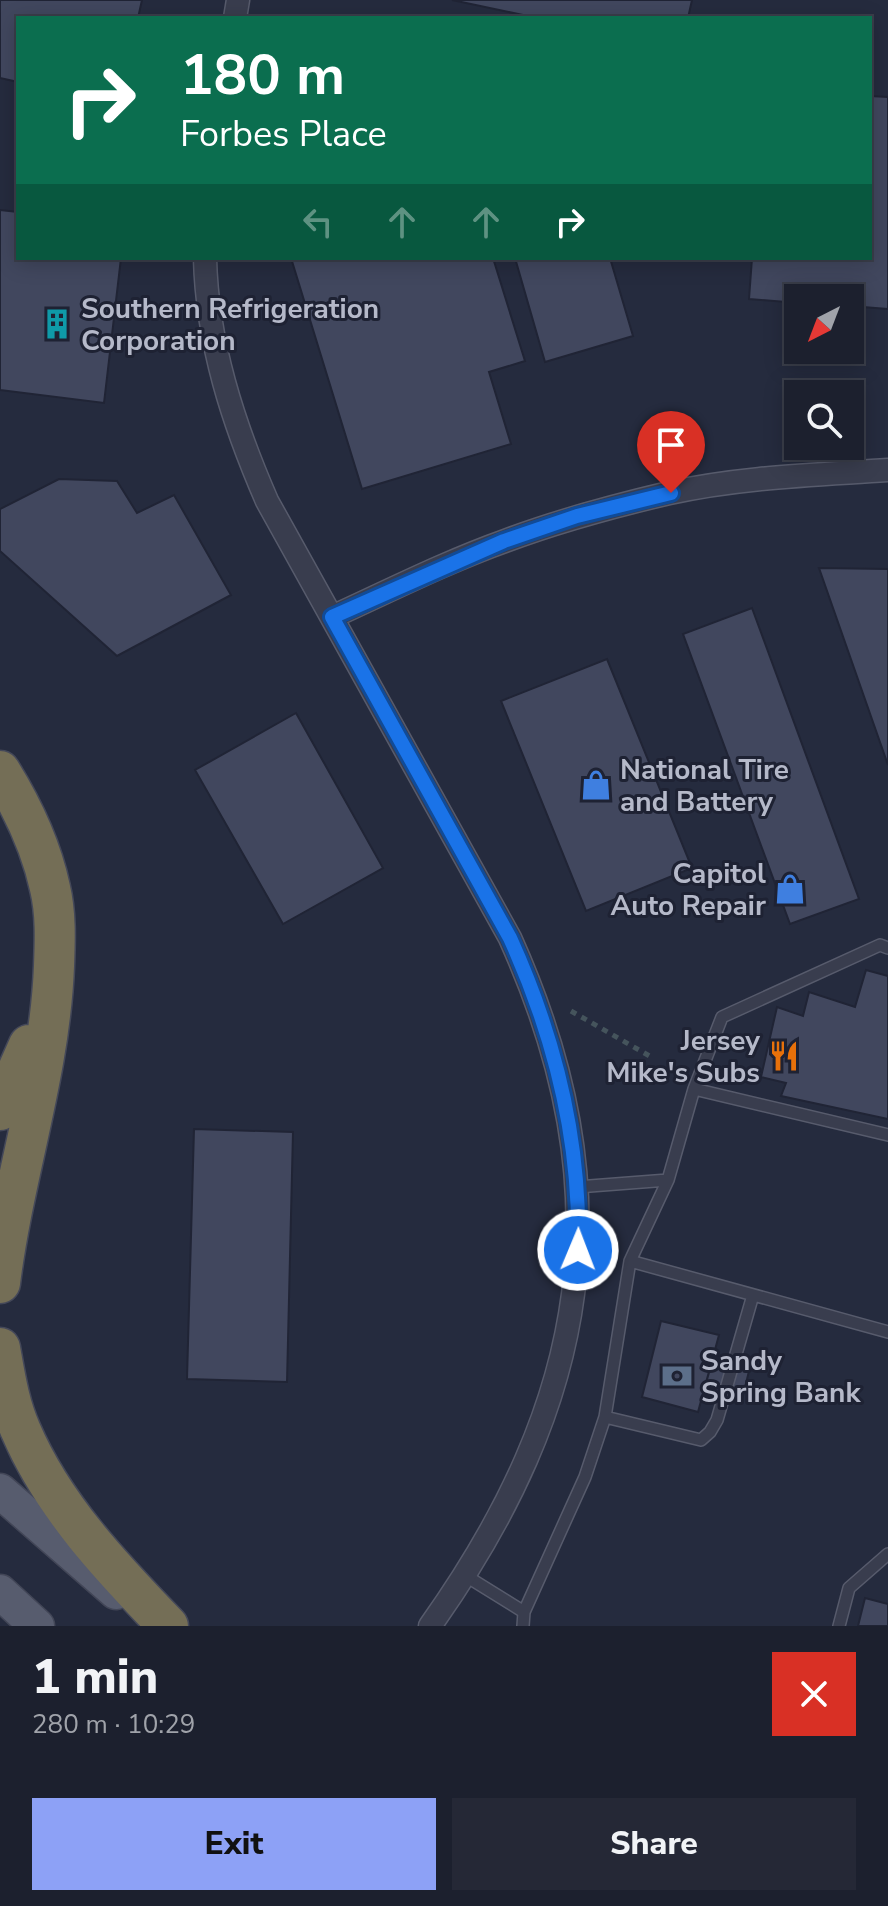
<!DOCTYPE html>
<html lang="en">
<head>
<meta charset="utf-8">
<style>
	:root { --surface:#1c202e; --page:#252836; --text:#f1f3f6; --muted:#a0a3aa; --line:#3a3e4a; --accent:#8da1f6 }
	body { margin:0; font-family:"Nunito Sans",sans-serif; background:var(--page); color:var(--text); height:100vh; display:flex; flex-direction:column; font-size:30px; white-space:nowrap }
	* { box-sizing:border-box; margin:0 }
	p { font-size:26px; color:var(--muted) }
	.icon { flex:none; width:44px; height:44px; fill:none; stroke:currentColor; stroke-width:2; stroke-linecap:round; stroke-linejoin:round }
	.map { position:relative; height:1626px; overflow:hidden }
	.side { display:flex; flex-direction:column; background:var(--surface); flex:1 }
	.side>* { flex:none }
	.top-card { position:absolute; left:16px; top:16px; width:856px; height:244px; border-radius:0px; box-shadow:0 4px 20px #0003,0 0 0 2px var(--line); background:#0b6e4f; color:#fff; overflow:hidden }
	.needle { width:52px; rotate:222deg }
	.controls { position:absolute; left:784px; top:284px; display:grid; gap:16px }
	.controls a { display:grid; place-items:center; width:80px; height:80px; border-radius:0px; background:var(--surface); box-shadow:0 4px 20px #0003,0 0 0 2px var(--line); font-size:40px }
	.pin { position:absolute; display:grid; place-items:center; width:68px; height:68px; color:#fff; margin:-82px -34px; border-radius:50% 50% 50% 0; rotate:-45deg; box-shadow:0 0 8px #0007 }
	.pin .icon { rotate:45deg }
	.me { position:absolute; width:88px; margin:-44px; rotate:1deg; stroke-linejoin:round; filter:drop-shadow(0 0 6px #0008) }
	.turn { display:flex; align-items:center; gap:28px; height:168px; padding:0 32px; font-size:36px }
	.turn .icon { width:104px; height:104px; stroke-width:2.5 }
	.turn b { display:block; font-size:56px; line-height:68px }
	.lanes { display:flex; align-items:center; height:76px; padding:0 32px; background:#0003; justify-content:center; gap:40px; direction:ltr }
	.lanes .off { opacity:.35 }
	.round { display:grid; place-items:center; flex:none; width:84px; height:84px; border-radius:0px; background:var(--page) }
	.summary { display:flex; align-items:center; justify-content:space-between; height:136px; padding:0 32px }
	h1 { font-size:48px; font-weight:800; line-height:60px }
	.action { display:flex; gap:16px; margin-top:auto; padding:16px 32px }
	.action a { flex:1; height:92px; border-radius:0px; background:var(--accent); color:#111; font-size:32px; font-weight:800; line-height:92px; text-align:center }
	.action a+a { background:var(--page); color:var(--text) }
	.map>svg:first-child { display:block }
</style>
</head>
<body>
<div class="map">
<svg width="888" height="1626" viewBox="0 0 888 1626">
	<rect width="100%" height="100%" fill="#252b3e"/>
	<path fill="#41475e" stroke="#202435" stroke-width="2" d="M0 0H142L138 18H18V82L0 78Z
		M452 0H692L688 18H537Z
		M870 96 888 97V309L850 306V298H798V303L749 299 752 258H870Z
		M0 210 18 212V258H121L104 403 0 390Z
		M291 258H493L525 361 489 372 511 444 362 489Z
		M515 258H610L633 336 545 362Z
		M59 479 117 481 137 513 174 495 231 595 117 656 0 551V509Z
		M819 568 888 569V765Z
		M752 608 859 899 790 924 683 634Z
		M607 659 692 868 586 911 501 701Z
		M296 713 383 868 283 924 195 770Z
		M866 970 888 976V1119L781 1096 786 1083 761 1077 777 1007 803 1016 809 992 855 1007Z
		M194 1129 293 1132 287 1382 187 1379Z
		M661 1321 719 1335 698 1412 642 1397Z
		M712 1362 749 1371 742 1400 704 1390Z
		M865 1598 888 1604V1626H858Z"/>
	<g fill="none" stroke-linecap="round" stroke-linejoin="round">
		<g stroke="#575b6c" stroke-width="14">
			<path id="lane" d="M694 1089 888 1135
				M577 1187 668 1180
				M630 1261 888 1332
				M605 1417 701 1440 710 1432 717 1420 753 1295
				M466 1576 524 1612
				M523 1626 524 1612 585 1477 605 1417 630 1261 668 1180 694 1089 722 1017 880 945 888 948
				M839 1626 849 1588 888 1554"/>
		</g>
		<g stroke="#575b6c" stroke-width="25">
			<path id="street" d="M235 18 238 0
				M205 258C207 343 233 423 267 501L510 938C625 1193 590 1401 430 1626
				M332 617C389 591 446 562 505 541 558 521 614 506 669 493 741 477 815 475 888 470"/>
		</g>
		<g stroke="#424657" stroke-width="37">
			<path id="primary" d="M0 1491 116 1592
				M0 1592 37 1626"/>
		</g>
		<g stroke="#444859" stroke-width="43">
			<path id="highway" d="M0 771C23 808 41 846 50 888 56 913 55 940 54 966 50 1074 13 1177 0 1283
				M0 1110 29 1045
				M0 1348C5 1376 9 1404 21 1431 53 1506 112 1568 168 1626"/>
		</g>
		<path stroke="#45545c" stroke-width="5" stroke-dasharray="6 6" stroke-linecap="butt" d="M571 1011 653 1058"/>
		<use href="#lane" stroke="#393d4e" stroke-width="11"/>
		<use href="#street" stroke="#393d4e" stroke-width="22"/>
		<use href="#primary" stroke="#575c6e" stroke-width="34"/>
		<use href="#highway" stroke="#746e56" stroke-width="40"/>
	</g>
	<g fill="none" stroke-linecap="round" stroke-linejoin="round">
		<g stroke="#114b97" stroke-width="20">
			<path id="route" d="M578 1250C581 1141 555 1037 510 938L332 617 504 541 577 516 671 493"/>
		</g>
		<use href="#route" stroke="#1a73e8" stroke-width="14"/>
	</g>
	<defs>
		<g id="building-bare" transform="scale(2.4)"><path d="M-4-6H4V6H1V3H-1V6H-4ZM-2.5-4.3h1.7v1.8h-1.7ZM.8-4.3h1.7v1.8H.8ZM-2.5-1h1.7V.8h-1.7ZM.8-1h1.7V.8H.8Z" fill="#0f9aa8" stroke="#1e2233" stroke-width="2.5" paint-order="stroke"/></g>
		<g id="shop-bare" transform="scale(2.4)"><path d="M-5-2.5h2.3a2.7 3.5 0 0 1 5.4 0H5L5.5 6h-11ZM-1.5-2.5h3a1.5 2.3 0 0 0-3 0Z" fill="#3f7fe0" stroke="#1e2233" stroke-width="2.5" paint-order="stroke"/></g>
		<g id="restaurant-bare" transform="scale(2.4)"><path d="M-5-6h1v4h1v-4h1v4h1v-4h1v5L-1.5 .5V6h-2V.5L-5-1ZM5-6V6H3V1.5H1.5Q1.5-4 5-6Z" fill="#e8710a" stroke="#1e2233" stroke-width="2.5" paint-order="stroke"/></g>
		<g id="bank-bare" transform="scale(2.4)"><path d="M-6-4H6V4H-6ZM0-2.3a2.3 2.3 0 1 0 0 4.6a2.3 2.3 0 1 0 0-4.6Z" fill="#5c6f8a" stroke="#1e2233" stroke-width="2.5" paint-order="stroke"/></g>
	</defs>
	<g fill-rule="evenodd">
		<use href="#building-bare" x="57" y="324"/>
		<use href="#shop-bare" x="596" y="785"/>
		<use href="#shop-bare" x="790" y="889"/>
		<use href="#restaurant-bare" x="784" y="1056"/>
		<use href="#bank-bare" x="677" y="1376"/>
	</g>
	<g text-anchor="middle" stroke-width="6" stroke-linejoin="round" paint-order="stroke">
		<g font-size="28" font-weight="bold" fill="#b5b9c9" stroke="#1e2233" text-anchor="start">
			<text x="81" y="318">Southern Refrigeration<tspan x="81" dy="32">Corporation</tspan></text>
			<text x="620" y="779">National Tire<tspan x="620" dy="32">and Battery</tspan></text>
			<text x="766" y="883" text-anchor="end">Capitol<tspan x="766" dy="32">Auto Repair</tspan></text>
			<text x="760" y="1050" text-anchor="end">Jersey<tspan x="760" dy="32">Mike's Subs</tspan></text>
			<text x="701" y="1370">Sandy<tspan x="701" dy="32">Spring Bank</tspan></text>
		</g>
	</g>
</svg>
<div class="controls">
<a><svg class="needle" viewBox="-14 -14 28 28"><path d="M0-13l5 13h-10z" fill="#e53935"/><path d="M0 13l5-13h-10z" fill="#a0a3aa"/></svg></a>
<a><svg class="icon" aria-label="search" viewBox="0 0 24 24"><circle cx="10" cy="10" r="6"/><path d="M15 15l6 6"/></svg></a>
</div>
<div class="pin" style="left:671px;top:493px;background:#d93025"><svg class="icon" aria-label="arrive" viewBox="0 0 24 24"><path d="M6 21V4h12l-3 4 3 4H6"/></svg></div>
<svg class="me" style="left:578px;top:1250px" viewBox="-20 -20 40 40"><circle r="17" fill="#1a73e8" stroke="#fff" stroke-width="3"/><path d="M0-11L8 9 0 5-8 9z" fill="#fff"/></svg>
<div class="top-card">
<div class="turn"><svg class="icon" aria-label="right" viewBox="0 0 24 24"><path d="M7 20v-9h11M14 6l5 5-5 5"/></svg><div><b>180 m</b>Forbes Place</div></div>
<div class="lanes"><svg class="icon off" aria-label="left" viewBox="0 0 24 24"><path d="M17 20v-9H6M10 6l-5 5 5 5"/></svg><svg class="icon off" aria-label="ahead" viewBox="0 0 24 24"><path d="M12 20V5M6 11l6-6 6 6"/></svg><svg class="icon off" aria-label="ahead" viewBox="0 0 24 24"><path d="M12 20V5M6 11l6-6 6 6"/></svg><svg class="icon" aria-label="right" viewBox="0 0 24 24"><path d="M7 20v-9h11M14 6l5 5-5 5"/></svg></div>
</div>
</div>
<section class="side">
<div class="summary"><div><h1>1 min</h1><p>280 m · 10:29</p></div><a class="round" style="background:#d93025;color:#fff"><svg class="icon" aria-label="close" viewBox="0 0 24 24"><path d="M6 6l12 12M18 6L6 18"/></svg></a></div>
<div class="action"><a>Exit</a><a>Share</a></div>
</section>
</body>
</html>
